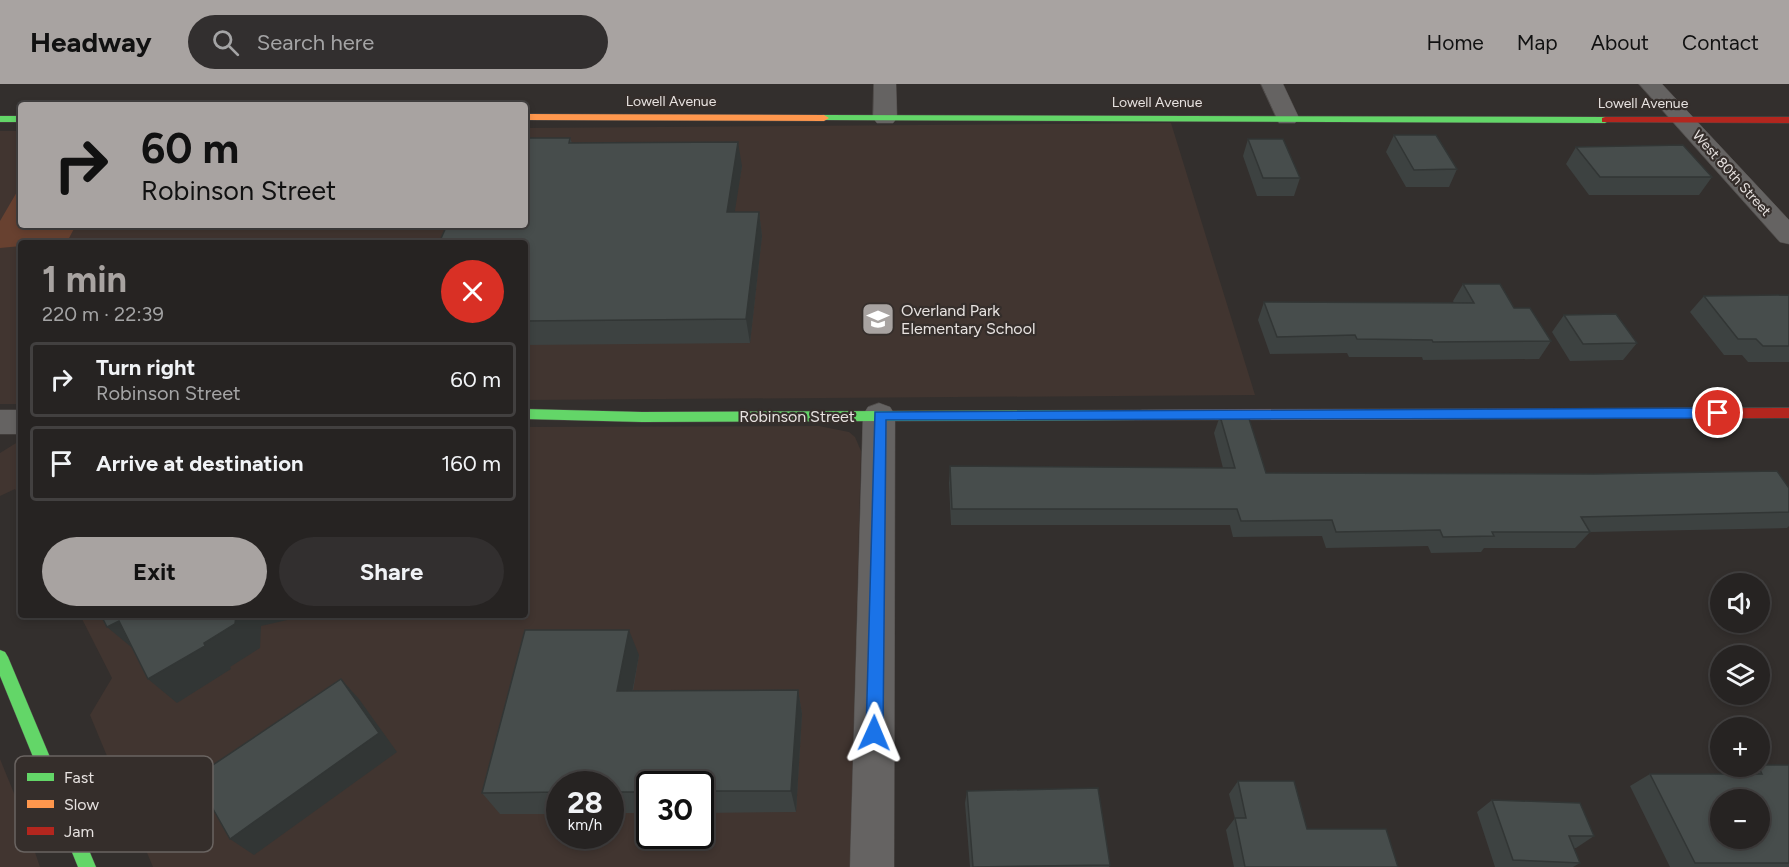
<!DOCTYPE html>
<html lang="en">
<head>
<meta charset="utf-8">
<style>
	:root { --surface:#262322; --page:#322f2f; --text:#f1f3f6; --muted:#a4a4a5; --line:#424040; --accent:#a8a3a1 }
	body { margin:0; font-family:Figtree,sans-serif; background:var(--page); color:var(--text); height:100vh; display:flex; flex-direction:column; font-size:22px; white-space:nowrap }
	* { box-sizing:border-box; margin:0 }
	p { font-size:20px; color:var(--muted) }
	.icon { flex:none; width:33px; height:33px; fill:none; stroke:currentColor; stroke-width:2; stroke-linecap:round; stroke-linejoin:round }
	.map { position:relative; flex:1; overflow:hidden }
	.panel { position:absolute; left:18px; top:156px; width:510px; height:378px; display:flex; flex-direction:column; background:var(--surface); border-radius:6px; box-shadow:0 3px 9px #0003,0 0 0 2px var(--line) }
	.panel>* { flex:none }
	.top-card { position:absolute; left:18px; top:18px; width:510px; height:126px; border-radius:6px; box-shadow:0 3px 9px #0003,0 0 0 2px var(--line); background:#a8a3a1; color:#111; overflow:hidden }
	.buttons { position:absolute; left:1710px; top:489px; display:grid; gap:12px }
	.buttons a { display:grid; place-items:center; width:60px; height:60px; border-radius:50%; background:var(--surface); box-shadow:0 3px 9px #0003,0 0 0 2px var(--line); font-size:30px }
	.speed { position:absolute; left:546px; top:687px; display:flex; gap:12px; font-size:30px; font-weight:700; text-align:center }
	.speed>* { display:grid; place-content:center; width:78px; height:78px; border-radius:50%; background:var(--surface); box-shadow:0 3px 9px #0003,0 0 0 2px var(--line); line-height:1 }
	.speed small { font-size:15px; font-weight:400 }
	.speed .limit { border:3px solid #111; border-radius:9px; background:#fff; color:#111 }
	.pin { position:absolute; display:grid; place-items:center; width:51px; height:51px; color:#fff; margin:-26px; border:3px solid #fff; border-radius:50%; box-shadow:0 2px 6px #0007 }
	.me { position:absolute; width:66px; margin:-33px; rotate:1deg; stroke-linejoin:round; filter:drop-shadow(0 0 4px #0008) }
	.turn { display:flex; align-items:center; gap:21px; height:126px; padding:0 24px; font-size:27px }
	.turn .icon { width:78px; height:78px; stroke-width:2.5 }
	.turn b { display:block; font-size:42px; line-height:51px }
	.round { display:grid; place-items:center; flex:none; width:63px; height:63px; border-radius:32px; background:var(--page) }
	.overview { display:flex; align-items:center; justify-content:space-between; height:102px; padding:0 24px }
	h1 { font-size:36px; font-weight:700; line-height:45px; color:var(--accent) }
	.action { display:flex; gap:12px; margin-top:auto; padding:12px 24px }
	.action a { flex:1; height:69px; border-radius:36px; background:var(--accent); color:#111; font-size:24px; font-weight:700; line-height:69px; text-align:center }
	.action a+a { background:var(--page); color:var(--text) }
	ul { padding:0; list-style:none }
	li { display:flex; align-items:center; gap:18px; height:75px; margin:0 12px 9px; padding:0 12px; border:3px solid var(--line); border-radius:6px }
	li div { flex:1 }
	li b { display:block; font-size:22px }
	li em { font-style:normal }
	header { display:flex; align-items:center; gap:36px; box-sizing:border-box; height:84px; padding:0 30px; background:var(--accent); color:#111 }
	header strong { font-size:28px }
	nav { display:flex; gap:33px; margin-inline-start:auto; font-size:21px }
	.search { width:420px; height:54px; background:var(--page); display:flex; align-items:center; gap:15px; box-sizing:border-box; padding:0 21px; border-radius:33px; color:var(--muted); font-size:22px }
	.map>svg:first-child { display:block }
</style>
</head>
<body>
<header>
<strong>Headway</strong>
<div class="search"><svg class="icon" aria-label="search" viewBox="0 0 24 24"><circle cx="10" cy="10" r="6"/><path d="M15 15l6 6"/></svg>Search here</div>
<nav><a>Home</a><a>Map</a><a>About</a><a>Contact</a></nav>
</header>
<div class="map">
<svg width="1789" height="783" viewBox="0 0 1789 783">
	<rect width="100%" height="100%" fill="#332f2d"/>
	<path fill="#413530" fill-rule="evenodd" d="M1171 39 1255 311 525 316V159H21V320H0V47H21V141H525V44Z
		M819 342 849 348 855 353 861 367 850 783H153L90 631 112 594 80 531H525V343ZM560 700H610V752H560ZM650 700H700V752H650Z
		M21 356V416L15 405 0 412V369Z
		M0 675 20 724 40 783H0Z"/>
	<path fill="#684130" d="M21 101V141H76L68 156 21 159V162L0 164V137Z"/>
	<g fill="none" stroke-linecap="round" stroke-linejoin="round">
		<g stroke="#504c4a" stroke-width="1">
			<path id="street" d="M874 0H896L897 34 893 39H877L873 34Z
				M1261 0H1283L1299 34 1295 39H1279Z
				M1639 0H1662L1789 136V160L1780 158Z
				M879 319 890 323 895 331 894 783H850L863 331 868 323Z
				M0 326H21V350H0Z"/>
		</g>
		<g stroke="#504c4a" stroke-width="1">
			<path id="fast" d="M824 31 1605 33 1610 36 1605 39 821 36V32Z
				M0 32H21V38H0Z
				M525 325 642 328 1141 326 1147 331 1141 336 642 338 525 335Z
				M0 566 5 568 8 573 96 783H78L0 592Z"/>
		</g>
		<g stroke="#504c4a" stroke-width="1">
			<path id="slow" d="M525 30 824 31 829 34 824 37 525 36Z
				M1488 325 1494 330 1488 335 1141 336 1135 331 1141 326Z"/>
		</g>
		<g stroke="#504c4a" stroke-width="1">
			<path id="jam" d="M1605 33H1789V39L1602 38V34Z
				M1789 324V334L1488 335 1482 330 1488 325Z"/>
		</g>
		<use href="#street" fill="#656362" fill-rule="evenodd"/>
		<use href="#fast" fill="#63d668" fill-rule="evenodd"/>
		<use href="#slow" fill="#ff974d" fill-rule="evenodd"/>
		<use href="#jam" fill="#b3261e" fill-rule="evenodd"/>
	</g>
	<path fill="#3d4241" d="M1394 51 1457 85 1449 103H1406L1386 68Z
		M570 54 572 59 742 82 734 128H759L762 152 750 259 525 261V159Z
		M1248 55 1300 94 1294 112H1257L1243 72Z
		M1576 63 1712 93 1699 111H1589L1566 80Z
		M1463 200 1514 224 1551 257 1539 275 1423 276 1422 273H1349L1347 269 1270 270 1258 236 1264 218 1454 219 1453 217Z
		M1789 211V278H1748L1742 271H1724L1690 228 1704 212Z
		M1564 231 1637 259 1623 276 1570 277 1552 248Z
		M1220 332 1266 389 1789 404V442L1787 444 1590 448 1575 464H1484L1481 468 1431 469 1428 462 1326 464 1322 452 1233 453 1230 441H951L949 399 950 382 1223 384 1214 349Z
		M639 571 633 607 798 606 802 630 796 728 700 729V700H650V729H610V700H560V730H500L482 709Z
		M1789 681V783H1670L1630 702 1650 690H1742L1754 682Z
		M1238 697 1307 745 1398 783H1234L1226 746 1235 734 1229 710Z
		M967 707 1110 781 1109 783H970L965 719Z
		M1492 716 1594 752 1576 764H1574L1580 779 1573 783H1495L1477 728Z"/>
	<path fill="#323635" d="M738 58 742 82 731 152 727 128Z
		M759 128 762 152 750 259 746 235Z
		M236 531H309L261 542 260 564 230 583 231 585 177 619 148 595 204 559Z
		M119 537 136 567 107 543Z
		M629 546 639 571 628 631 617 607Z
		M341 595 359 615 397 668 254 771 230 755Z
		M798 606 802 630 796 728 791 707Z"/>
	<path fill="#474d4c" stroke="#323635" stroke-width="1.5" fill-rule="evenodd" d="M1394 51H1436L1457 85 1414 86Z
		M525 54H570L569 59 738 58 727 128H759L746 235 525 237V159H439L447 141H525Z
		M1248 55H1283L1300 94H1263Z
		M1683 61 1712 93H1600L1576 63Z
		M1463 200H1500L1514 224H1530L1551 257 1433 258 1432 256 1357 255 1355 251 1277 253 1264 218 1474 219Z
		M1789 211V262H1763L1756 255H1738L1704 212Z
		M1616 230 1637 259 1583 260 1564 231Z
		M1247 328 1266 389 1594 390 1777 387 1789 404V428L1581 433 1590 448H1492L1494 452 1443 453 1440 446 1336 448 1332 436 1241 437 1237 425H952L950 382 1235 384 1220 332Z
		M101 531H236L235 540 204 559 205 562 148 595 119 537 107 543Z
		M525 546H629L617 607 798 606 791 707H700V700H650V708H610V700H560V708L482 709Z
		M341 595 379 649 230 755 195 693Z
		M1760 681H1789V779H1695L1650 690H1762L1758 682H1760ZM1720 716H1760V754H1720Z
		M1238 697H1294L1307 745H1386L1398 783H1245L1235 734H1246Z
		M1098 704 1110 781 973 783 967 707Z
		M1492 716 1580 719 1594 752H1569L1580 779 1513 776Z"/>
	<path fill="#1a73e8" stroke="#114b97" stroke-width="1.5" d="M1718 324 1724 329 1718 334 886 336 883 649 880 655 874 657 869 655 866 649 875 328Z"/>
	<defs>
		<g id="school-square" transform="scale(1.725)"><rect x="-9" y="-9" width="18" height="18" rx="4" fill="#a8a3a1" stroke="#352e2b"/><path d="M0-5L7-2L0 1L-7-2ZM-4 1L0 2.5L4 1V4Q0 6-4 4Z" fill="#fff"/></g>
	</defs>
	<g fill-rule="evenodd">
		<use href="#school-square" x="878" y="235"/>
	</g>
	<g text-anchor="middle" stroke-width="4.5" stroke-linejoin="round" paint-order="stroke">
		<g font-size="14" fill="#e7e2e0" stroke="#352e2b">
			<text x="671" y="22">Lowell Avenue</text>
			<text x="1157" y="23">Lowell Avenue</text>
			<text x="1643" y="24">Lowell Avenue</text>
			<text transform="translate(1732 89) rotate(48)" y="5">West 80th Street</text>
		</g>
		<g font-size="16" fill="#e7e2e0" stroke="#352e2b" text-anchor="start">
			<text x="901" y="232">Overland Park<tspan x="901" dy="18">Elementary School</tspan></text>
		</g>
		<g font-size="16" fill="#e7e2e0" stroke="#352e2b">
			<text x="797" y="338">Robinson Street</text>
		</g>
	</g>
	<rect x="15" y="672" width="198" height="96" rx="9" fill="#352e2b" stroke="#6a6461" stroke-width="1.5"/>
	<rect x="27" y="689" width="27" height="8" fill="#63d668"/>
	<rect x="27" y="716" width="27" height="8" fill="#ff974d"/>
	<rect x="27" y="743" width="27" height="8" fill="#b3261e"/>
	<g font-size="16" fill="#e7e2e0">
		<text x="64" y="699">Fast</text>
		<text x="64" y="726">Slow</text>
		<text x="64" y="753">Jam</text>
	</g>
</svg>
<div class="buttons">
<a><svg class="icon" aria-label="sound" viewBox="0 0 24 24"><path d="M4 9h4l5-4v14l-5-4H4zM17 9q2 3 0 6"/></svg></a>
<a><svg class="icon" aria-label="layers" viewBox="0 0 24 24"><path d="M12 4l9 5-9 5-9-5zM3 14l9 5 9-5"/></svg></a>
<a>+</a>
<a>−</a>
</div>
<div class="speed"><div>28<small>km/h</small></div><div class="limit">30</div></div>
<div class="pin" style="left:1718px;top:329px;background:#d93025"><svg class="icon" aria-label="arrive" viewBox="0 0 24 24"><path d="M6 21V4h12l-3 4 3 4H6"/></svg></div>
<svg class="me" style="left:874px;top:649px" viewBox="-20 -20 40 40"><path d="M0-17L14 15 0 8-14 15z" fill="#1a73e8" stroke="#fff" stroke-width="4"/></svg>
<div class="top-card">
<div class="turn"><svg class="icon" aria-label="right" viewBox="0 0 24 24"><path d="M7 20v-9h11M14 6l5 5-5 5"/></svg><div><b>60 m</b>Robinson Street</div></div>
</div>
<section class="panel">
<div class="overview"><div><h1>1 min</h1><p>220 m · 22:39</p></div><a class="round" style="background:#d93025;color:#fff"><svg class="icon" aria-label="close" viewBox="0 0 24 24"><path d="M6 6l12 12M18 6L6 18"/></svg></a></div>
<ul>
<li><svg class="icon" aria-label="right" viewBox="0 0 24 24"><path d="M7 20v-9h11M14 6l5 5-5 5"/></svg><div><b>Turn right</b><p>Robinson Street</p></div><em>60 m</em></li>
<li><svg class="icon" aria-label="arrive" viewBox="0 0 24 24"><path d="M6 21V4h12l-3 4 3 4H6"/></svg><div><b>Arrive at destination</b></div><em>160 m</em></li>
</ul>
<div class="action"><a>Exit</a><a>Share</a></div>
</section>
</div>
</body>
</html>
